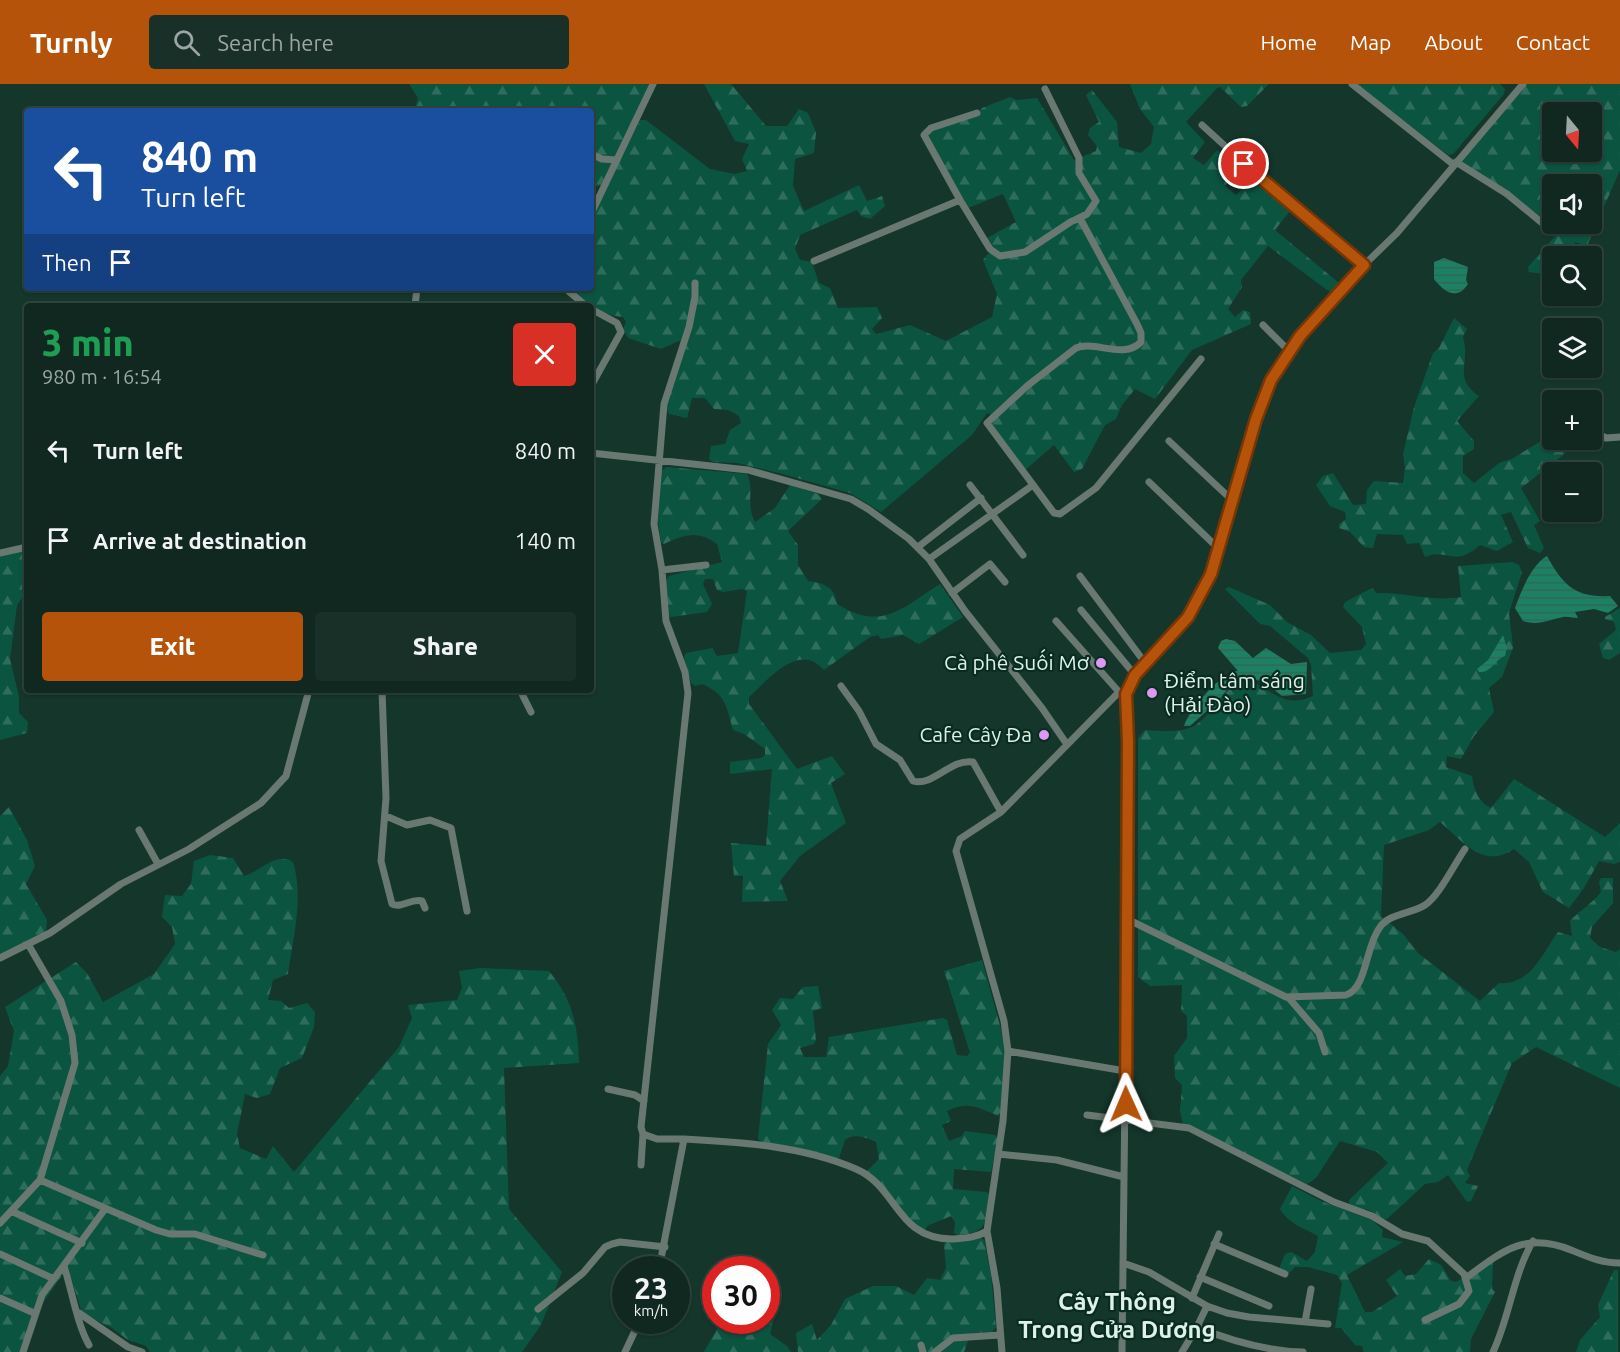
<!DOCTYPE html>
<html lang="en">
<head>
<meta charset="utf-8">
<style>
	:root { --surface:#102820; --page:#193029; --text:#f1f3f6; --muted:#9ca6a5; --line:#30443e; --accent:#b45309 }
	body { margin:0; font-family:Ubuntu,sans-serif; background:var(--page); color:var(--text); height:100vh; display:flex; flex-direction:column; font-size:22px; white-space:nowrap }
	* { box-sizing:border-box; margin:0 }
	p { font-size:20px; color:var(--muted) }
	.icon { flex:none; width:33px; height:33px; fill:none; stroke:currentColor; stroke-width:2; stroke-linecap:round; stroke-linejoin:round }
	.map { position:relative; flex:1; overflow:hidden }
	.sheet { position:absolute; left:24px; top:219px; width:570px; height:390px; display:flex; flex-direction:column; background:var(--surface); border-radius:6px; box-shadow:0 2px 4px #0004,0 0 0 2px var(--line) }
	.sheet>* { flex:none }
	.guide { position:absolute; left:24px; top:24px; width:570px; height:183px; border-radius:6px; box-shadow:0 2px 4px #0004,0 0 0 2px var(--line); background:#1a4fa0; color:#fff; overflow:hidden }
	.needle { width:39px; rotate:162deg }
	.buttons { position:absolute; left:1542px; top:18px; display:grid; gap:12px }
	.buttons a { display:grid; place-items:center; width:60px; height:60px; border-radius:6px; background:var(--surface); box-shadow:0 2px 4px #0004,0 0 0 2px var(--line); font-size:30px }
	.speed { position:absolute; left:612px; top:1172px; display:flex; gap:12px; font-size:30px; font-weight:700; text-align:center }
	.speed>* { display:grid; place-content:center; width:78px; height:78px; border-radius:50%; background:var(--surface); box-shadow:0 2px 4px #0004,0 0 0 2px var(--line); line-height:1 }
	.speed small { font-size:15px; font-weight:400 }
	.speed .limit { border:9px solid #d22; background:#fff; color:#111 }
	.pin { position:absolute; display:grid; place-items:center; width:51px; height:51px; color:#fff; margin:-26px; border:3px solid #fff; border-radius:50%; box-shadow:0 2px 6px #0007 }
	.me { position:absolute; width:66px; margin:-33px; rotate:359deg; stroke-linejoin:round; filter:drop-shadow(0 0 4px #0008) }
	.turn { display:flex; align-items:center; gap:21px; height:126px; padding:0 18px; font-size:27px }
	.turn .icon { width:78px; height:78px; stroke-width:2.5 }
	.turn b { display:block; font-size:42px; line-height:51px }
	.then { display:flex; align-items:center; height:57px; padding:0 18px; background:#0003; gap:12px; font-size:22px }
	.round { display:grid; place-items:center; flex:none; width:63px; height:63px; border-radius:6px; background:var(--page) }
	.head { display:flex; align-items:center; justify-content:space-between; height:102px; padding:0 18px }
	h1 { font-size:36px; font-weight:800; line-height:45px; color:#1e9e55 }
	.action { display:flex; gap:12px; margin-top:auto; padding:12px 18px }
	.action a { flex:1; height:69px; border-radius:6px; background:var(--accent); color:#fff; font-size:24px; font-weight:800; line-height:69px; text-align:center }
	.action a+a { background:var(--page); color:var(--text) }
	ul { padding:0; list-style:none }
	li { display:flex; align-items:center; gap:18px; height:90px; padding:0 18px }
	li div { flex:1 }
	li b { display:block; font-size:22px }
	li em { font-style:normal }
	header { display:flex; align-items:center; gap:36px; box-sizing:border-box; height:84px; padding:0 30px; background:var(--accent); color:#fff }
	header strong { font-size:28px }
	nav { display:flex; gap:33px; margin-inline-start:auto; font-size:21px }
	.search { width:420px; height:54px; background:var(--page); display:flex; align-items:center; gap:15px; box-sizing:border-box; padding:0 21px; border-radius:6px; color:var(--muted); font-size:22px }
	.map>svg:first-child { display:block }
</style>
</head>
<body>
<header>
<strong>Turnly</strong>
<div class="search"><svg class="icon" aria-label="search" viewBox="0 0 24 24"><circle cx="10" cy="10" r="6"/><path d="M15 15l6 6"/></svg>Search here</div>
<nav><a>Home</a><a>Map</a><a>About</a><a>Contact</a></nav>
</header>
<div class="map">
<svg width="1620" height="1268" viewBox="0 0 1620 1268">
	<defs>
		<pattern id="forest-firs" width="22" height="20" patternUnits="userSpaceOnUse" patternTransform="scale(1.5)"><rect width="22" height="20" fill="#0b5440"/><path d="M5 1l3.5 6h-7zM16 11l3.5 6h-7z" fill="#2e6d5c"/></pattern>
		<pattern id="water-rules" width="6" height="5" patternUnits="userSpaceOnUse" patternTransform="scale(1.5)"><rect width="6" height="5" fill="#1e8063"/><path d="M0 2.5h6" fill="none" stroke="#2f6756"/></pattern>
	</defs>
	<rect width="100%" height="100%" fill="#15362b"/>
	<path fill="url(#forest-firs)" fill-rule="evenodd" d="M409 0H649L601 101 592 104 591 27H414L418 14Z
		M704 0H731L766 42H787L799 25 808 29 816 49 814 69 795 75 793 102 804 127 859 101 867 117 882 112 885 122 870 135 861 132 857 126 800 151 795 165 800 176 812 178 819 199 830 204 838 224 877 223 882 234 872 245 876 250 910 241 946 257 992 233 997 210 983 176 993 164 987 154 1016 138 1003 110 968 124 926 54 930 47 978 29 982 24 1010 13 1017 16 1037 14 1074 76 1096 67 1097 62 1088 51 1090 44 1099 38 1086 11 1092 6 1117 38 1119 63 1141 69 1151 60 1154 43 1140 25 1130 0H1269L1247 22 1241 23 1220 3 1217 4 1186 38 1205 58 1193 74 1204 81 1217 66 1239 86 1225 102 1236 111 1252 94 1290 127 1275 146 1339 199 1332 208 1327 206 1268 162 1241 196 1242 203 1228 225 1235 233 1243 226 1250 228 1251 240 1192 266 1155 315 1135 305 1122 321 1116 335 1105 341 1082 385 1074 388 1054 361 1025 386 991 340 990 330 987 329 972 351 881 428 850 409 779 389 737 379 713 378 709 375 711 362 725 360 730 346 741 339 739 332 728 326 714 325 705 314H692L687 334 669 330C661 317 680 275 685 260L679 257 661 265 628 254 623 245 626 238 623 233C603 231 581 221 567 204H591V134L640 36H646L710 85 735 90 747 87 742 75 749 60 735 57Z
		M1356 0H1500L1505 5 1504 10 1453 70 1448 71Z
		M1525 0H1620V86L1587 162 1575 158 1570 172H1552V191L1529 188 1528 183 1557 150V145L1523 120 1459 77ZM1552 28H1592V68H1552ZM1552 100H1592V140H1552Z
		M1454 234 1467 245 1463 253C1471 280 1452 294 1479 312L1457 337 1474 357V365L1463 372V389L1474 399 1499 379 1512 375 1552 350V356H1582L1521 404 1540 437 1534 441 1544 464 1540 469 1528 464 1511 428 1501 431 1513 458 1497 467 1480 461C1453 485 1449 463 1425 473L1419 459 1407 460 1403 451 1377 450 1373 464 1364 463 1350 448 1339 444V440L1346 435 1345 428 1330 422 1316 401 1323 392 1333 389 1353 421 1366 420 1367 406 1374 397 1403 399 1405 384 1403 370 1414 323 1433 269 1439 264Z
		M667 383 747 390C755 405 745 419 755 438L775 424 790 401 818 410 822 415 788 447 798 461V481L808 497C824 499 835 503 837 520 882 548 902 524 940 500L963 533 919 560 903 551 881 555 878 551 870 553 824 586C799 557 769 595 749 613V620L797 685 832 672 845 690 831 699 846 739 800 772 780 797 788 817 742 818 743 792H734L731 759 766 762 772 685 730 690V678L761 674 765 671V665L744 650 733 646C726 622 727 611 702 600L695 602 691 599 684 573 686 569 712 564 717 572 738 569 747 507 742 505 723 508 717 506 713 495H705L703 500 712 520 707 528 671 533 669 530 666 497 669 492 722 478 717 460C698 446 685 450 664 460L661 458 658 437 661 387Z
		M27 465V507L17 521 10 575 19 613V629L28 638 27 649 0 656V470Z
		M1513 478 1519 481 1522 488 1509 529 1513 564 1502 593 1489 604 1494 628 1474 652 1461 675 1447 672 1446 683 1472 692C1474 706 1478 718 1491 724L1514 695 1605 753 1620 739V778L1614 780 1599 777 1584 804 1569 824 1543 808 1529 778 1514 765C1483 786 1463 757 1440 738L1429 746 1384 761 1381 832 1403 850 1418 869 1480 917 1499 899C1530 902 1542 870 1558 848L1572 852 1570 837C1580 826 1592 820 1601 808L1599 798 1601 794H1613V819L1592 843 1590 854 1600 863 1616 868 1620 865V1004L1536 963 1512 979 1467 1086 1470 1092 1465 1099 1478 1102 1471 1117 1467 1118 1448 1091 1438 1098 1425 1100 1387 1135H1382L1369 1126 1349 1122V1116L1388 1079 1377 1068 1340 1057 1316 1094 1307 1100 1183 1040 1180 1027 1182 1001 1175 994 1174 972 1187 954V932L1181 927 1182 901 1150 902 1138 893V654L1145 646C1160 647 1178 649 1192 643 1210 635 1227 599 1243 597 1267 596 1278 628 1313 612L1311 581 1308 574 1270 542 1260 540 1225 505 1229 503 1270 521 1287 538 1311 551 1330 569 1361 566 1366 560 1362 543 1343 523 1345 518 1372 504 1377 509C1405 508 1432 518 1461 513L1458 482Z
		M1620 524V569L1609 576 1603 574 1599 560 1616 546 1614 538 1605 535V533Z
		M9 723 27 756 35 782 26 800 47 836 46 848 0 870V732Z
		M210 771 233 774 244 792C260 788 276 767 293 778 304 813 293 854 288 890L273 896 268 916 281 917 289 924 307 919 315 928 314 943 302 974 280 984 270 1010 257 1014 245 1010 237 1050 240 1064 266 1075 273 1062 294 1088 399 963 412 934 408 921 457 916 462 904 459 887 480 884 549 887C573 916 578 942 579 979L504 984 509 1125 562 1188 541 1241 522 1268H150L146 1262 128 1256 112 1244 82 1229 68 1183 38 1226 24 1268H0V992L8 982 14 947 5 923 76 878 87 889 103 918 154 890 175 860 172 843 162 833 165 811 182 812 191 800 194 777Z
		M982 876 1007 967 1001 1027 998 1032C977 1023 968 1017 947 1027L951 1037 942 1041 949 1057 962 1052 965 1047 995 1051 998 1055 991 1088 954 1085 953 1105 987 1108 989 1110C986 1137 989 1149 958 1151L954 1149 955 1138 951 1132 927 1142 925 1148 919 1146 868 1089 867 1087 879 1075 876 1058C865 1053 855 1049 845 1056L839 1074 835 1076 761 1059 758 1054 768 960 781 941 772 926 780 914 793 915 803 903 818 902 822 924 813 927 816 956 814 960 800 964 804 973H826L829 953 943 934 947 936 957 971 967 972 970 969 944 887Z
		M1292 1102 1321 1117 1372 1136 1383 1146 1382 1153 1403 1158 1347 1191 1365 1228H1372L1397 1212 1386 1196 1400 1185 1405 1192 1416 1190 1429 1175 1441 1181 1451 1197 1456 1198 1493 1175 1492 1205 1495 1208 1471 1255 1470 1268H1364L1362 1262 1355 1261 1341 1244H1335L1342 1199 1337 1191 1308 1183H1295L1289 1189 1279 1185 1285 1170 1291 1168 1307 1177 1315 1168 1318 1152C1304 1144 1289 1140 1280 1125Z
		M981 1154 984 1156 991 1191 996 1243 992 1248 971 1249 964 1268H798L796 1249 812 1240 817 1256 831 1241 845 1215 873 1202H896L914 1211 927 1194 940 1196 946 1184 944 1160 947 1157Z
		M1614 1186H1618V1268H1576L1580 1256 1600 1233 1598 1221Z
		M767 1225 775 1230 770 1250 787 1262 791 1268H704L722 1236H766Z"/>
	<path fill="url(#water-rules)" d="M1444 174 1468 183 1466 196 1468 200C1457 217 1444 208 1434 195V178Z
		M1547 472C1563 501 1575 514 1610 512L1618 522 1608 529 1594 525 1575 528 1578 534C1573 534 1568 532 1563 533 1549 536 1538 542 1523 537L1515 524C1521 508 1531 481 1547 472Z
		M1503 551 1507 564 1505 572C1494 576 1492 589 1479 588L1477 585 1488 576Z
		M1226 555 1235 557 1253 574 1266 564 1291 580 1307 578 1306 610 1282 612 1263 597 1255 596 1251 592 1235 596 1218 617 1190 642H1184C1189 626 1221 588 1238 587L1218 564 1221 557Z"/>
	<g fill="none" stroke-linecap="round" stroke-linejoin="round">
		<path stroke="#697871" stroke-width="7" d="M1352 0 1454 81
			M1045 5 1079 74V89L1096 117 1087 130 1075 136
			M1202 41 1259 93 1364 181
			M591 70 602 75 617 76
			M1456 78 1507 110 1553 148
			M960 116 924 51 931 44 977 29
			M591 130 653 0
			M814 177 960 116 990 165 1000 172 1025 168 1072 137 1079 135 1082 138 1137 240 1141 249V258C1124 276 1094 256 1076 264L1027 302 987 339 1054 429 1060 430 1096 404 1201 275
			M565 204 586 222
			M415 222 417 204
			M591 225 617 239 621 248 591 302
			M1263 241 1288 266
			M1592 347 1606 354 1620 353
			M1169 357 1233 417
			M591 369 748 386 851 415 868 425 909 455 929 475 965 527 1042 624 1066 659
			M1149 398 1219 465
			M970 401 1023 471
			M918 463 981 414
			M0 469 27 463
			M929 475 1033 401
			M662 486 706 481
			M1080 492 1146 580
			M952 509 990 480 1005 498
			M1081 526 1135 591
			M1056 537 1119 608
			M841 602 859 627 876 660 900 676 913 697C933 703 951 674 973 678L1001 728
			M382 606 386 714 381 777 392 820C401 825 411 814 422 817L425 824
			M520 606 531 628
			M386 732 407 741 430 736 451 744 467 827
			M139 746 158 780
			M1127 835 1286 913 1346 911C1367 904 1365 863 1380 843 1390 829 1411 830 1425 821 1439 812 1455 779 1465 765
			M0 874 50 849 121 800 189 765 261 719 286 692 309 606
			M1288 913 1319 949 1325 968
			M1008 967 1125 987
			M608 1005 635 1011 644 1017
			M1087 1031 1189 1044 1334 1118 1372 1132 1402 1150 1428 1157 1464 1190 1469 1207 1459 1220 1425 1236
			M684 1055H657L643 1050 641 1043 688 609 685 588 666 537 662 486 654 440 664 320 689 243 695 213V199
			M998 1070 1057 1076 1124 1093
			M641 1081 643 1050
			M40 1096 156 1146 170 1150H195L263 1171
			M11 1127 82 1159
			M0 1139 40 1096 75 979 72 951 61 917 28 860
			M1214 1160 1285 1190
			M0 1170 54 1195
			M1123 1179 1149 1188 1207 1222 1227 1229 1249 1233 1328 1240
			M64 1182C72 1207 77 1240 89 1261
			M659 1185 684 1055C741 1058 803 1062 856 1085 898 1103 896 1155 952 1155 964 1154 976 1154 987 1147
			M1200 1193 1269 1222
			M1466 1194C1502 1167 1526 1147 1571 1166 1588 1173 1602 1179 1620 1179
			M0 1214 34 1229
			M1192 1214 1219 1150
			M1207 1222 1197 1243C1231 1257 1266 1267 1303 1268
			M538 1225 583 1189 605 1163 612 1160 620 1158 665 1163
			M79 1229 128 1263 142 1268
			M1305 1238 1311 1205
			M921 1261 923 1268
			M23 1268 42 1211 105 1125
			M625 1268 640 1236
			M935 1268 953 1254 1000 1251
			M1002 1268 997 1204 987 1147 1003 1037 1008 967 1004 937 956 767 960 755 1001 728 1119 608 1126 610
			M1122 1268 1127 835 1126 610 1135 591 1188 533 1211 490 1256 335 1271 296 1288 266 1364 181 1397 149 1523 0
			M1182 1268 1197 1243
			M1493 1268C1510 1232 1513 1191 1533 1157"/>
	</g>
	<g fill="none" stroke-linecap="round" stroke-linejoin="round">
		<g stroke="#753606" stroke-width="15">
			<path id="route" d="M1126 1020 1128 657 1126 610 1135 591 1188 533 1211 490 1256 335 1271 296 1300 252 1364 181 1244 80"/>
		</g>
		<use href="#route" stroke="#b45309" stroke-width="10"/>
	</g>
	<g fill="#de98f2" stroke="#092c21" stroke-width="2">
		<circle cx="1101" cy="579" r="6"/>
		<circle cx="1152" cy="609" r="6"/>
		<circle cx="1044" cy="651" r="6"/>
	</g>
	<g text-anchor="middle" stroke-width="4.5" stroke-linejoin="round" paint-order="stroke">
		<g font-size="21" fill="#def0e8" stroke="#092c21" text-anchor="end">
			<text x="1089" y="586">Cà phê Suối Mơ</text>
			<text x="1164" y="604" text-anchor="start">Điểm tâm sáng<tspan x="1164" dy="24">(Hải Đào)</tspan></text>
			<text x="1032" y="658">Cafe Cây Đa</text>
		</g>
		<g font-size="24" font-weight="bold" fill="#def0e8" stroke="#092c21">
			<text x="1117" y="1226">Cây Thông<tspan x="1117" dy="28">Trong Cửa Dương</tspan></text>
		</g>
	</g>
</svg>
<div class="buttons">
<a><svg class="needle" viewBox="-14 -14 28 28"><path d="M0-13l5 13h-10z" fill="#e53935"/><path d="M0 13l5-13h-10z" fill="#9ca6a5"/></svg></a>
<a><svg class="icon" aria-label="sound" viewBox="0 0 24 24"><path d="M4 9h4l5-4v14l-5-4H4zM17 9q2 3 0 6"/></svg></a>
<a><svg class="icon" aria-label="search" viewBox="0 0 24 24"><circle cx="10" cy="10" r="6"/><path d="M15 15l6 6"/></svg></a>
<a><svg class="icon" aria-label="layers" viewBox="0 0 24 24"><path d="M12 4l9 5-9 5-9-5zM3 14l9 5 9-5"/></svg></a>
<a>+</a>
<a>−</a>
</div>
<div class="speed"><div>23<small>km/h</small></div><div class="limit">30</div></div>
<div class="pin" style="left:1244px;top:80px;background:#d93025"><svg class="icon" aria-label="arrive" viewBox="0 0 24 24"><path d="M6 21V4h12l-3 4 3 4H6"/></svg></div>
<svg class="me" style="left:1126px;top:1020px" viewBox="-20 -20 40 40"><path d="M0-17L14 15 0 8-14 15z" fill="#b45309" stroke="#fff" stroke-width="4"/></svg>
<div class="guide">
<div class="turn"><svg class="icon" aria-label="left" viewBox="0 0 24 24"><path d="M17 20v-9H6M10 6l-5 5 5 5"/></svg><div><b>840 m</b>Turn left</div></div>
<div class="then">Then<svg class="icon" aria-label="arrive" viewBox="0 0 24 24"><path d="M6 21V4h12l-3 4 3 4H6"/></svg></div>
</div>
<section class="sheet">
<div class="head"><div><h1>3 min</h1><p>980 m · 16:54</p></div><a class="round" style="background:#d93025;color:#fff"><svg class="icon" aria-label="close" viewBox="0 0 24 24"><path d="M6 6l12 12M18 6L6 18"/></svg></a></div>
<ul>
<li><svg class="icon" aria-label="left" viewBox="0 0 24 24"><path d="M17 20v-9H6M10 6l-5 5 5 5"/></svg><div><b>Turn left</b></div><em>840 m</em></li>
<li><svg class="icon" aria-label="arrive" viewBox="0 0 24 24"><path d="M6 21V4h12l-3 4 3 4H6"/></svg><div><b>Arrive at destination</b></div><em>140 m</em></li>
</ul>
<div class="action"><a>Exit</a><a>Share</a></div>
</section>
</div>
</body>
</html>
